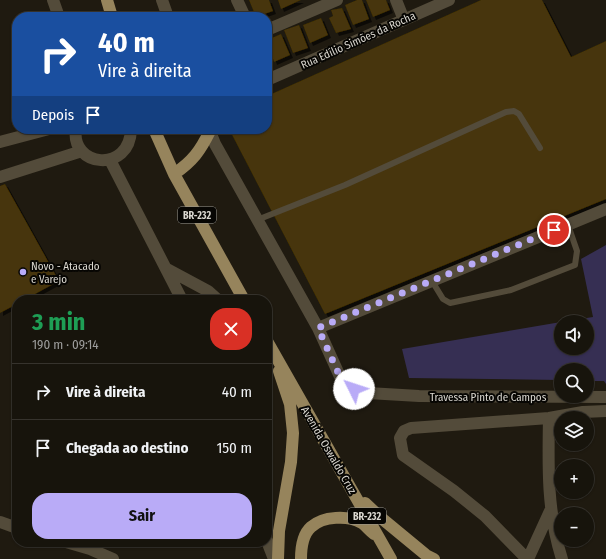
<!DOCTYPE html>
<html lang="pt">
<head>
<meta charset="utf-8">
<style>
	:root { --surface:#17140c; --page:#24211a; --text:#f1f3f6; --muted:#9e9e9d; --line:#36332d; --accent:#b9abf7 }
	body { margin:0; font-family:"Fira Sans Condensed",sans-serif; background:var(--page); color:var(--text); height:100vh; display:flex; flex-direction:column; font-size:15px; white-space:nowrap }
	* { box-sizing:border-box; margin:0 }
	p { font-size:13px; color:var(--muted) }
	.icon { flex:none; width:22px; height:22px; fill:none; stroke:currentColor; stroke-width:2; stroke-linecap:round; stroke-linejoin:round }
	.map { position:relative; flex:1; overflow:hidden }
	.panel { position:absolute; left:12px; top:295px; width:260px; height:252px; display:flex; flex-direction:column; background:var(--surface); border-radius:16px; box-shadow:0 1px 3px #0004,0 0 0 1px var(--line) }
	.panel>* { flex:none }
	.banner { position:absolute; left:12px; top:12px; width:260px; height:122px; border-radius:16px; box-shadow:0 1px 3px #0004,0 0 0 1px var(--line); background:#1a4fa0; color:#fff; overflow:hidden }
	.controls { position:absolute; left:554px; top:315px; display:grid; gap:8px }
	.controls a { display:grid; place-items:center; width:40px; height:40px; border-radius:50%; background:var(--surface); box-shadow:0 1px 3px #0004,0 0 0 1px var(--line); font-size:20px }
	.pin { position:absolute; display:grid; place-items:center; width:34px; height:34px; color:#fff; margin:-17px; border:2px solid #fff; border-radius:50%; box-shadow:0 1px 4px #0007 }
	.me { position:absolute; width:44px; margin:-22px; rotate:311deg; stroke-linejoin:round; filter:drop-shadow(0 0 3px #0008) }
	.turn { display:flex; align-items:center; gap:14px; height:84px; padding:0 20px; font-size:18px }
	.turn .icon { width:52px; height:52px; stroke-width:2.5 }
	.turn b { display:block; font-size:28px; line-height:34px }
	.then { display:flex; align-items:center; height:38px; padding:0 20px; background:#0003; gap:8px; font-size:15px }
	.round { display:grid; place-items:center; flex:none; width:42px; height:42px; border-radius:16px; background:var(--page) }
	.head { display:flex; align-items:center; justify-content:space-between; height:68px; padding:0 20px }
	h1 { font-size:24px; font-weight:700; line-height:30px; color:#1e9e55 }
	.button { display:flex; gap:8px; margin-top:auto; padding:8px 20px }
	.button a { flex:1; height:46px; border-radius:16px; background:var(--accent); color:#111; font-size:16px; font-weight:700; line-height:46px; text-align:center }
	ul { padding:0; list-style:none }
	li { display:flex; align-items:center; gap:12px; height:56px; padding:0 20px; border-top:1px solid var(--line) }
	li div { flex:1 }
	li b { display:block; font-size:15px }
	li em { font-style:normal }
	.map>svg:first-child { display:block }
</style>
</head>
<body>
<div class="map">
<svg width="606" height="559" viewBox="0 0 606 559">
	<defs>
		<filter id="shadow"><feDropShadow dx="3" dy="3" stdDeviation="0" flood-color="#0009"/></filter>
	</defs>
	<rect width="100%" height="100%" fill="#1f1a10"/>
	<path fill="#362f53" d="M606 245V384L604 381H587V370H561V380L409 378 402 349 561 322V348H587V322H562L593 317 581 259Z"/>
	<path fill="#473407" filter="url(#shadow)" d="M249 0H269L273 11 256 17Z
		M278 0H301L281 9Z
		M357 0H362L369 19 353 25 345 5Z
		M366 0H386L390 10 373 17Z
		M481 0H542L571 57 606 41V199L325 314 229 129H267V96Z
		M342 8 351 29 336 33 329 18 333 16 331 10Z
		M321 18 328 35 310 43 303 25Z
		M299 25 308 48 293 53 284 30Z
		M281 34 290 55 274 62 267 40Z
		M5 184 59 281 24 300H17V304L0 313V186Z"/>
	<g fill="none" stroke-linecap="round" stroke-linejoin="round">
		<path stroke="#534b3a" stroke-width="6" d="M257 220 345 185 506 112 514 111 519 114 540 148
			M432 281 443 299 450 303 511 290 575 265 577 251 568 225"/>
		<path stroke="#534b3a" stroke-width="12" d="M53 0 59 17
			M162 0 168 17
			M237 0 245 17
			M396 0 404 20
			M267 30 337 0
			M267 80 449 0
			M76 129C70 167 130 174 131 129
			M209 129 215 144 318 328 342 381 354 389 368 393 419 396 606 397
			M0 142 49 129
			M110 160 182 300
			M0 177 82 151
			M167 269 208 291 218 300
			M318 328 606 209
			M549 418C548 467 547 512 562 559
			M0 522 17 528
			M267 541 274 559
			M66 542 90 549 113 559
			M527 559 485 516 454 491 403 455 400 438 404 431 411 428 549 418 583 412 606 411
			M528 559 550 511"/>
		<path stroke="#96845c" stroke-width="12" d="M107 0 112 17
			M154 129 174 174 244 300
			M174 174C193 161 200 151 210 131
			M267 341 391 559
			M365 503 380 517 426 555 434 559
			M278 559 279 531 291 462 293 433 290 404 279 371
			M301 559C301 548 302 535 311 527 323 516 348 515 362 523 366 526 370 531 374 534"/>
	</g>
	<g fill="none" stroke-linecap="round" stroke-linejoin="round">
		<path stroke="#b9abf7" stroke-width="7" stroke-dasharray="0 12.6" d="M354 389 342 381 318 328 554 230"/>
	</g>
	<circle fill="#b9abf7" stroke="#070603" stroke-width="1.5" cx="23" cy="272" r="4"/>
	<g text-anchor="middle" stroke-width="4" stroke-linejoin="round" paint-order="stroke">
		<g fill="#070603" stroke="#9b9993" stroke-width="1">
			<rect x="178" y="207" width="38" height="16" rx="3"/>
			<rect x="348" y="508" width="38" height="16" rx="3"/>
		</g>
		<g font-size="10" font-weight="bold" fill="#dbd8d1">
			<text x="197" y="219">BR-232</text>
			<text x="367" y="520">BR-232</text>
		</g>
		<g font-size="11" fill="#dbd8d1" stroke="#070603">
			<text transform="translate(358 40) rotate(-24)" y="4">Rua Edílio Simões da Rocha</text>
			<text x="488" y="401">Travessa Pinto de Campos</text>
			<text transform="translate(329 450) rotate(60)" y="4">Avenida Oswaldo Cruz</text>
		</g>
		<g font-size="11" fill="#dbd8d1" stroke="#070603" text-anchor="start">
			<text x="31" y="270">Novo - Atacado<tspan x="31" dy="13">e Varejo</tspan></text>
		</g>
	</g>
</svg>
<div class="controls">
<a><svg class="icon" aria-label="sound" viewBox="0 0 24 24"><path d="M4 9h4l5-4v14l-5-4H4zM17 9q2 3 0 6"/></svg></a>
<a><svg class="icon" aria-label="search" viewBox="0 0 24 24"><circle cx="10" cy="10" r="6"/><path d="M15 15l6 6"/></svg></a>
<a><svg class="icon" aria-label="layers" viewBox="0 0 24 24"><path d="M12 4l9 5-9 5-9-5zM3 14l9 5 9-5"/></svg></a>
<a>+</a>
<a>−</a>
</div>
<div class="pin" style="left:554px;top:230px;background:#d93025"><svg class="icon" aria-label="arrive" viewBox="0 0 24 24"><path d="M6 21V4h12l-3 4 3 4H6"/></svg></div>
<svg class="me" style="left:354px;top:389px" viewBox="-20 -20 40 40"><circle r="19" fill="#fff"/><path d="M0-13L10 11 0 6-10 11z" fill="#b9abf7"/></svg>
<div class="banner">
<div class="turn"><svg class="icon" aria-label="right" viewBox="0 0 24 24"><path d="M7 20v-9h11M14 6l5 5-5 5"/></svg><div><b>40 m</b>Vire à direita</div></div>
<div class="then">Depois<svg class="icon" aria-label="arrive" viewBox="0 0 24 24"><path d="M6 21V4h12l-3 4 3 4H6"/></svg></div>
</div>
<section class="panel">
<div class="head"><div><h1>3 min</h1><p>190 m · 09:14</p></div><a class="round" style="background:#d93025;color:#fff"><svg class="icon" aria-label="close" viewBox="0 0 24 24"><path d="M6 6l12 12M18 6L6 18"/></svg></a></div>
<ul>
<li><svg class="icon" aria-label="right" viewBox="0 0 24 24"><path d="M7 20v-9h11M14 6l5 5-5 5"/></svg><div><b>Vire à direita</b></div><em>40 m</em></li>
<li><svg class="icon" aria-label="arrive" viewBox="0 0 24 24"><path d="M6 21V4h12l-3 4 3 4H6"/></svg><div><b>Chegada ao destino</b></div><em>150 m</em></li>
</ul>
<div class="button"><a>Sair</a></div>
</section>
</div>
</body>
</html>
